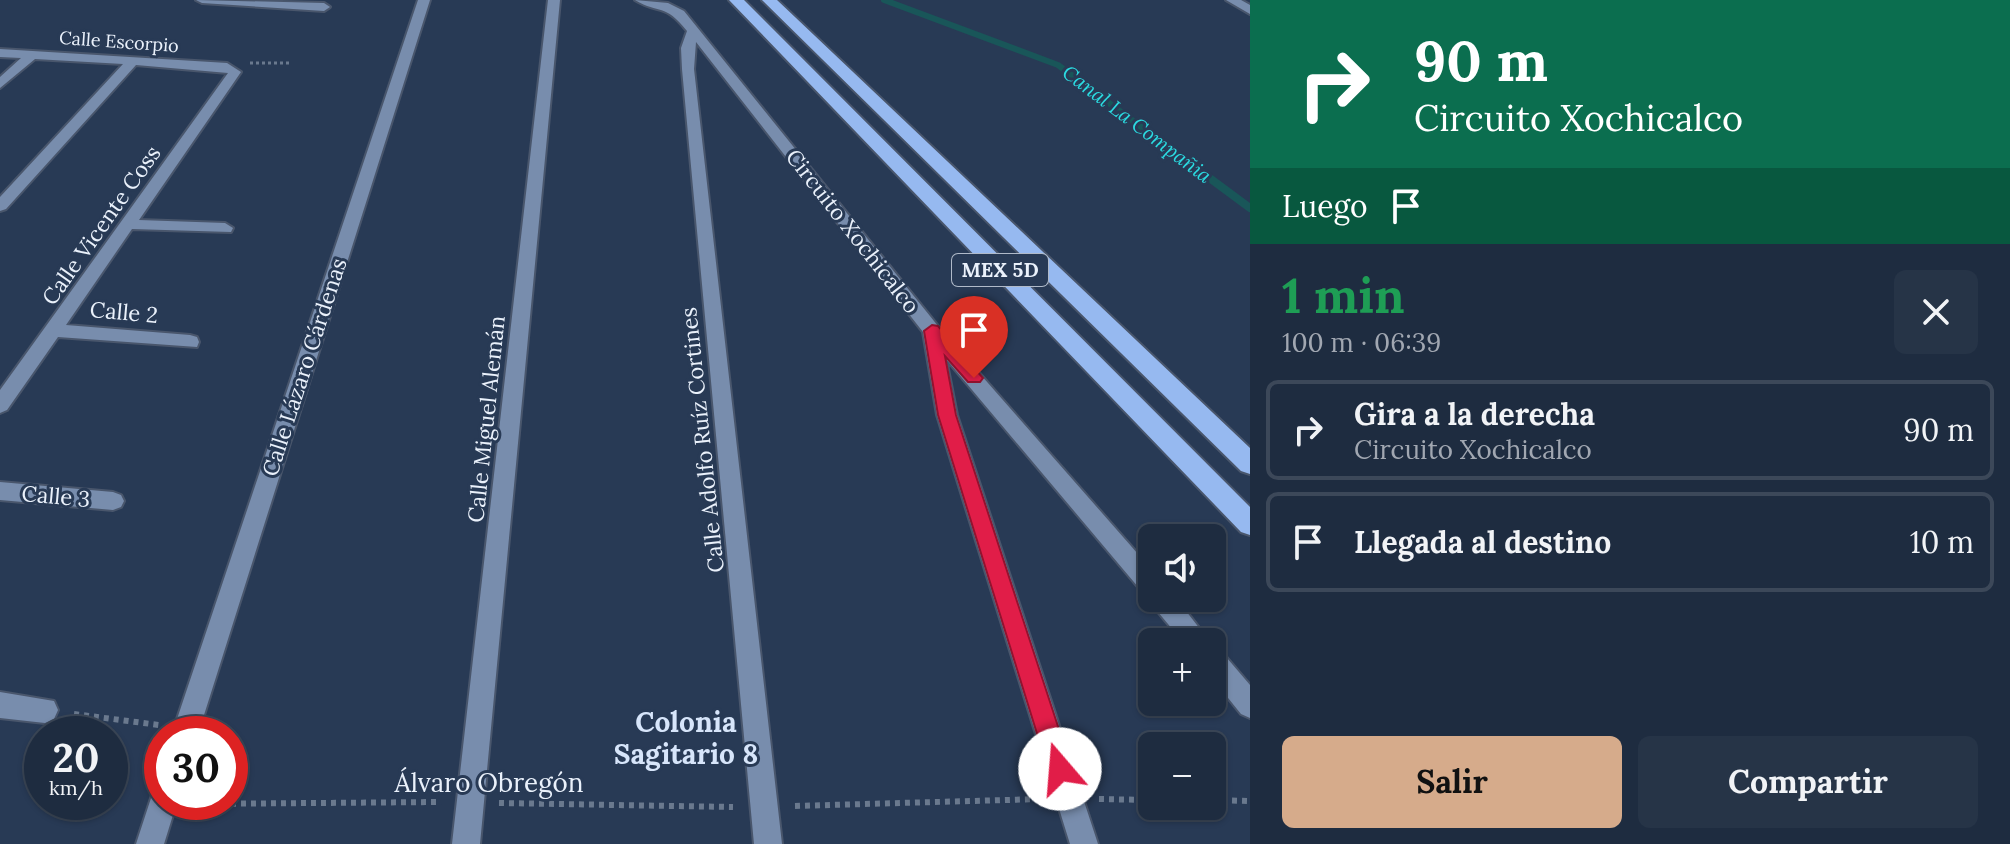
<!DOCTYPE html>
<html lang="es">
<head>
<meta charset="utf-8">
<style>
	:root { --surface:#1e2c40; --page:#263447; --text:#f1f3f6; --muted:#a1a7b1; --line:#3c4859; --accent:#d6ab8b }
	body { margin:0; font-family:Lora,serif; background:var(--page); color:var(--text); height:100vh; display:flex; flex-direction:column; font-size:30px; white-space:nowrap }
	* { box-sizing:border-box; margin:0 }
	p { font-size:26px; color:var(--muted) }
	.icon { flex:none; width:44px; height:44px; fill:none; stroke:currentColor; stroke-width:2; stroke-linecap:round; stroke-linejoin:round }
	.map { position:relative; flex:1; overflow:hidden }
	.panel { display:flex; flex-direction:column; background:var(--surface); width:760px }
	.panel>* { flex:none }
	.banner { background:#0b6e4f; color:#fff; overflow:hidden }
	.controls { position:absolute; left:1138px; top:524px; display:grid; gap:16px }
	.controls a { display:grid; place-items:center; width:88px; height:88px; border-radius:12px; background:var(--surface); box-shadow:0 2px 6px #0004,0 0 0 2px var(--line); font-size:40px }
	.speed { position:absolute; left:24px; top:716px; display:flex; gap:16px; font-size:40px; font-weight:700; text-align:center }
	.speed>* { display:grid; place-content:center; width:104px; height:104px; border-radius:50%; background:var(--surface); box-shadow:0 2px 6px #0004,0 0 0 2px var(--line); line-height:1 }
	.speed small { font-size:20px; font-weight:400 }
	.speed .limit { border:12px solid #d22; background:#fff; color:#111 }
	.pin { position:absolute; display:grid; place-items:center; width:68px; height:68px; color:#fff; margin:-82px -34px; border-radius:50% 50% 50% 0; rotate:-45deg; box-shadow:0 0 8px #0007 }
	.pin .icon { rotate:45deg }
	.me { position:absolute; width:88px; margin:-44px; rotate:342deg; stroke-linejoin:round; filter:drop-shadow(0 0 6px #0008) }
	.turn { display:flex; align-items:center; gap:28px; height:168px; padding:0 32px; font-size:36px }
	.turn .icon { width:104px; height:104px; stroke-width:2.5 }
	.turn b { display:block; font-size:56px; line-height:68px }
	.then { display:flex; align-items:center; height:76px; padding:0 32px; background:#0003; gap:16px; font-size:30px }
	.round { display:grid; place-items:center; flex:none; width:84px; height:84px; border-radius:12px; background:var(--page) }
	.summary { display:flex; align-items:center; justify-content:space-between; height:136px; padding:0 32px }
	h1 { font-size:48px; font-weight:700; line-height:60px; color:#1e9e55 }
	.button { display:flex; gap:16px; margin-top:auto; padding:16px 32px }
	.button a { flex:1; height:92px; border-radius:12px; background:var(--accent); color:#111; font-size:32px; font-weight:700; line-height:92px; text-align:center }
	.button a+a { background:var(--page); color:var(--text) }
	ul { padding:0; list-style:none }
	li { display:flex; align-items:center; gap:24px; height:100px; margin:0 16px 12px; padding:0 16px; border:4px solid var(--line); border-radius:12px }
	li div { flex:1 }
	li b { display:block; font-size:30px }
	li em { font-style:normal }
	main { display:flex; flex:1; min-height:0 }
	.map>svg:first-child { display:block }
</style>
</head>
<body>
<main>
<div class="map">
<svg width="1250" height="844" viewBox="0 0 1250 844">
	<rect width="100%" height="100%" fill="#283a55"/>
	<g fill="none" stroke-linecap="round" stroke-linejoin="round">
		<path stroke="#195659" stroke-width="6" d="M884 0 1058 65 1168 147"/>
		<path stroke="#195659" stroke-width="8" d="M1165 145 1250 208"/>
		<g stroke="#49566c" stroke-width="4">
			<path id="street" d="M196 0 324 3 330 7 324 11 202 3Z
				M418 0H430L198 734H172Z
				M548 0H560L480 844H452Z
				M635 0 668 3 684 11 938 326 1152 570V598H1176L1210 642H1183L1153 606 1150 597 1144 594 946 359 957 415 1098 844H1070L937 415 923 332 696 42 694 69 782 844H754L682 69 681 48 687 31C664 2 660 15 635 0Z
				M1226 0H1241L1250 5V14Z
				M0 49 227 63 241 72 139 220 225 223 233 228 231 232 132 229 66 325 190 335 197 337 199 342 197 347 58 337 7 410 0 413V390L228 73 136 65 6 209 0 211V197L123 64 35 59 0 88V77L21 58 0 57Z
				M0 482 113 492 121 495 124 501 121 507 113 510 0 500Z
				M1212 647 1221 651 1250 685V718L1241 714 1212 678Z
				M0 692 54 701 58 710 54 719 45 723 0 718Z
				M162 789V802H177L164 844H136L153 792Z"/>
		</g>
		<g stroke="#49566c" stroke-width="4">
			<path id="highway" d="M729 0H744L1250 507V535L1241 532Z
				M762 0H777L1250 448V474L1241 471Z"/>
		</g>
		<path stroke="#6a798e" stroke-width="3" stroke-dasharray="3 3" stroke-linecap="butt" d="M250 63H289"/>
		<path stroke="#6a798e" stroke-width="6" stroke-dasharray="5 5" stroke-linecap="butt" d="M74 714 159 725
			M1099 799 1152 800
			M1212 800 1250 801
			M499 803 733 807
			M191 804 441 802
			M795 806 1041 799"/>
		<use href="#street" fill="#788dad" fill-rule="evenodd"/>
		<use href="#highway" fill="#96b9f0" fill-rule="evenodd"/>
	</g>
	<path fill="#e11d48" stroke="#92132f" stroke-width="2" d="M932 325 938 326 983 378 980 382H968L945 356 956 415 1072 769 1069 778 1060 781 1051 778 1048 769 938 415 924 331Z"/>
	<g text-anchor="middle" stroke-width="6" stroke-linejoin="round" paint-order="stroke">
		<g font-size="18" fill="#eaf1fb" stroke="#283a55">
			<text transform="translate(119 42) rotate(4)" y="6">Calle Escorpio</text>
		</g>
		<g font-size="20" font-style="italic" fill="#2bdbe1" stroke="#283a55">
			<text transform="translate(1137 124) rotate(37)" y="7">Canal La Compañia</text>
		</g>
		<rect fill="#283a55" stroke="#b0bac9" stroke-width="2" x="952" y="254" width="96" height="32" rx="6"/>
		<g font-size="20" font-weight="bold" fill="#eaf1fb">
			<text x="1000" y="277">MEX 5D</text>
		</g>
		<g font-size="22" fill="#eaf1fb" stroke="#283a55">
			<text transform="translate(101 225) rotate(-55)" y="8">Calle Vicente Coss</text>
			<text transform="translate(853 231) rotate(52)" y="8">Circuito Xochicalco</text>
			<text transform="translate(124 312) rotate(5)" y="8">Calle 2</text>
			<text transform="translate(304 367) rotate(-72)" y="8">Calle Lázaro Cárdenas</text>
			<text transform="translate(486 419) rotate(-84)" y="8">Calle Miguel Alemán</text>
			<text transform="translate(702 440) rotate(-96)" y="8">Calle Adolfo Ruíz Cortines</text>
			<text transform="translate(56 496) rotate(5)" y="8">Calle 3</text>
		</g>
		<g font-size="26" fill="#eaf1fb" stroke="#283a55">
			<text x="489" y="792">Álvaro Obregón</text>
		</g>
		<g font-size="28" font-weight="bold" fill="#d7e5fa" stroke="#283a55">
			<text x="686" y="732">Colonia<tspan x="686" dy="32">Sagitario 8</tspan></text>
		</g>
	</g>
</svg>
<div class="controls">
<a><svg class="icon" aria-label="sound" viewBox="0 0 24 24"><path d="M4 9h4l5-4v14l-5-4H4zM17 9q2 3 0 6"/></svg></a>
<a>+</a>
<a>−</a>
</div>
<div class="speed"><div>20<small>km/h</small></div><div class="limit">30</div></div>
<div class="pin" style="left:974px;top:378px;background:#d93025"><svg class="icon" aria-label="arrive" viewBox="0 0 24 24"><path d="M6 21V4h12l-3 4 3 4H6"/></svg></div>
<svg class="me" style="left:1060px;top:769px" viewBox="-20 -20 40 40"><circle r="19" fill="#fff"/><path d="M0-13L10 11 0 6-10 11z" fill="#e11d48"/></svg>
</div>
<section class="panel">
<div class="banner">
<div class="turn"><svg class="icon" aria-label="right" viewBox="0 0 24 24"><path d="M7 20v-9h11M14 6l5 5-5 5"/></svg><div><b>90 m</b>Circuito Xochicalco</div></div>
<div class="then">Luego<svg class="icon" aria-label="arrive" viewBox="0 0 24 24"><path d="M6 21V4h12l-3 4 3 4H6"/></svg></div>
</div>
<div class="summary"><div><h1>1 min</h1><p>100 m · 06:39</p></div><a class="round"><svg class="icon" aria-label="close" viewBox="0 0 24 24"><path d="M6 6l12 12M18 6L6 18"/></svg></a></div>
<ul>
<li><svg class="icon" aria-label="right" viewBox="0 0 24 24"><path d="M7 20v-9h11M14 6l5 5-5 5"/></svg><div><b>Gira a la derecha</b><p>Circuito Xochicalco</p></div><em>90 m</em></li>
<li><svg class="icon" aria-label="arrive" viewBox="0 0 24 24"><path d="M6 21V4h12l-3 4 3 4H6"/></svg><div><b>Llegada al destino</b></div><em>10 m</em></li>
</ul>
<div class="button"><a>Salir</a><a>Compartir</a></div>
</section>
</main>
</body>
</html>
